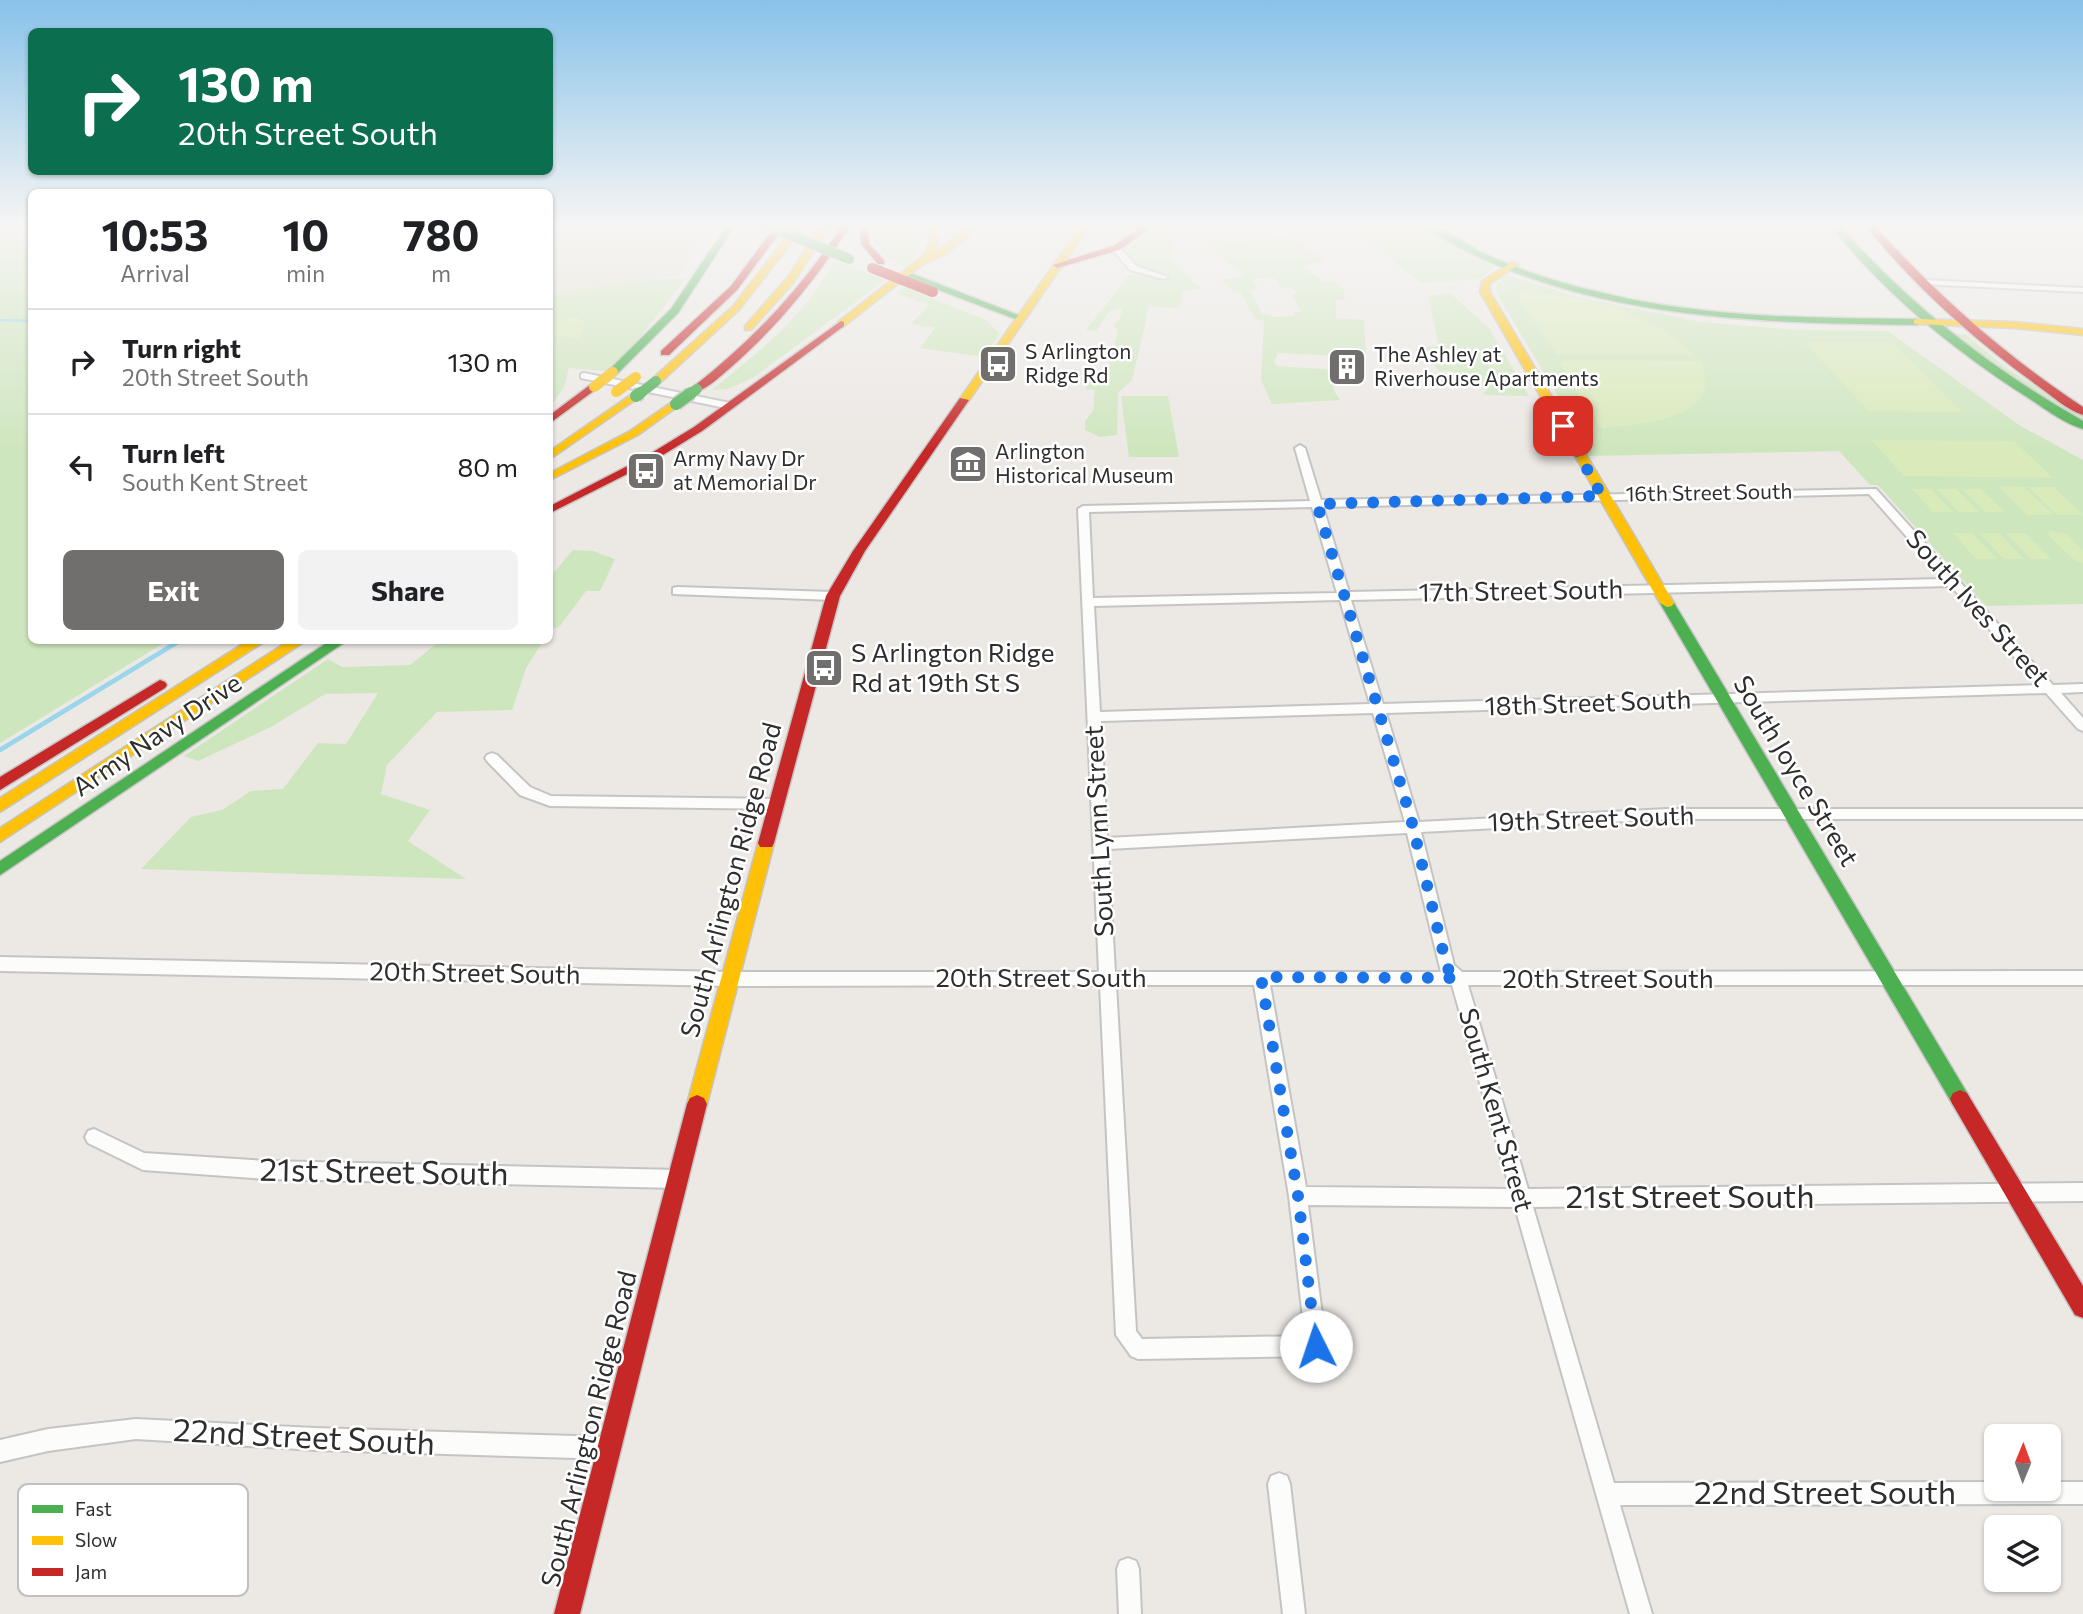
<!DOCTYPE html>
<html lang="en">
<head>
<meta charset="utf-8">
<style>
	:root { --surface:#fff; --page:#f2f2f2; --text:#202124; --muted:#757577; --line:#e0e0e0; --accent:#706f6e }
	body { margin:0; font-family:Commissioner,sans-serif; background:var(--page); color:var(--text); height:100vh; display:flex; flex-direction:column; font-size:26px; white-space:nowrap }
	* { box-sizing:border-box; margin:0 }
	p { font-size:23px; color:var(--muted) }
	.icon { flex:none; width:38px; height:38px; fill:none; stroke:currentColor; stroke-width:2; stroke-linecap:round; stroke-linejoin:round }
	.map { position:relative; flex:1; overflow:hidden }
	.panel { position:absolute; left:28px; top:189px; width:525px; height:455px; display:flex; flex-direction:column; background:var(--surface); border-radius:10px; box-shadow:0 2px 5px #0004 }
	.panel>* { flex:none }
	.banner { position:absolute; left:28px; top:28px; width:525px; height:147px; border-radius:10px; box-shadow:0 2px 5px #0004; background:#0b6e4f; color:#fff; overflow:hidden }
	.needle { width:46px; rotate:1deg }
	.buttons { position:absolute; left:1984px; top:1424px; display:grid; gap:14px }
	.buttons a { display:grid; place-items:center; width:77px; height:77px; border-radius:10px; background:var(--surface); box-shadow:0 2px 5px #0004; font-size:35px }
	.pin { position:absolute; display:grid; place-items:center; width:60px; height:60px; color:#fff; margin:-30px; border-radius:14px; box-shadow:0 4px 10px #0006 }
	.me { position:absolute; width:77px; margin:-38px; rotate:356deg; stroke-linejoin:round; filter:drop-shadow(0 0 5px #0008) }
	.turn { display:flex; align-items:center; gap:24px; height:147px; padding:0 35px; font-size:32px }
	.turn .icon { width:91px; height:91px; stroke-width:2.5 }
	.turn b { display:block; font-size:49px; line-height:60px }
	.eta { display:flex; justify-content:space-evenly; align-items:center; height:119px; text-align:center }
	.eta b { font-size:42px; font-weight:700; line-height:49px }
	.cta { display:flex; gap:14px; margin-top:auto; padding:14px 35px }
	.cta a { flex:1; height:80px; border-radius:10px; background:var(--accent); color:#fff; font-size:28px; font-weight:700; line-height:80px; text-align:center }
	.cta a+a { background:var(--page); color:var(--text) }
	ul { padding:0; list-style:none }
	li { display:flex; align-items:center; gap:21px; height:105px; padding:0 35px; border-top:2px solid var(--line) }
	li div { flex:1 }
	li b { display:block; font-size:26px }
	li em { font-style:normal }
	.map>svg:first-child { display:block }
</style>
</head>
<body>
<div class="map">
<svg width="2083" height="1614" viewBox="0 0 2083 1614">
	<rect width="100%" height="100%" fill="#ece8e4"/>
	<path fill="#e6e0d3" d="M550 224H711L679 275 550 295Z"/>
	<path fill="#cee6be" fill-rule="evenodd" d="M873 224H918C923 241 919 257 904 266L886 256 872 240Z
		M1159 224 1171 225 1172 256 1168 257 1201 288 1183 292 1180 308 1149 307 1132 380 1118 393 1117 435 1100 437 1085 430V421L1093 411 1095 390 1086 389 1090 372H1108L1118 330 1113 326 1120 319 1122 307 1110 311 1096 331 1086 330 1130 274 1169 279 1170 275C1150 271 1137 269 1126 251Z
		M1346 224H1419L1491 264 1492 269 1480 279 1421 283Z
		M1285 235 1325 261 1303 266 1324 282 1333 281 1344 290 1345 300H1336V318L1364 320 1366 357 1278 353 1274 362 1278 366 1333 370 1334 391 1340 400 1272 404 1261 380 1264 321 1255 319 1241 293 1234 292 1221 280 1244 276 1205 242 1219 238 1227 244ZM1275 278 1280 288H1291L1297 292 1293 297 1301 312H1293L1295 316 1272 317 1270 314H1262L1250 290 1258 289 1253 279Z
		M31 238 32 640 167 641 0 743V239Z
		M835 260 885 280 754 377 728 389 712 390C760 351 806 315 835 260Z
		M1507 275 1578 297 1701 322 1797 330 1888 331 2019 425 2083 460V604L1986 606 1878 485H1870L1839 451 1587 456 1574 434 1580 433 1497 294 1496 285Z
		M686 278 638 340 606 371 569 368 564 387 550 407V295L628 282Z
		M904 287 986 320 1000 334 984 357 920 348 935 328 911 324 929 305 896 294Z
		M1450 293 1489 328 1529 396 1486 395 1483 393 1487 390 1447 370 1440 372 1434 365 1441 363 1434 354 1423 351 1429 346H1439L1428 296Z
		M1948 334H1965L2008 369 2083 416V423L2036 396Z
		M1121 396H1168L1179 457H1129Z
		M573 550 593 551 615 559 600 591H586L559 627 550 629V577Z
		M440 641H543L526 668 512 710 437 712 387 765 381 794 430 810 408 841 466 879 141 869 191 817 222 810 251 791 283 789 318 743 346 744 378 693 325 694 271 727 198 761 184 756 328 659 342 667 410 665Z"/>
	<path fill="#d9eabb" d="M1516 293C1580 294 1648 308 1694 355L1556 354Z
		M576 317 585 321 580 338 551 335 563 319Z
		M1806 343H1893L1963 412 1868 411Z
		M1568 360 1700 361C1729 420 1636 425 1600 428L1561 366 1562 362Z
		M1871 440 2014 441 2053 478 1904 476Z
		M1998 486 2024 487 2054 515H2027Z
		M2028 487H2054L2083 515H2057Z
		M1912 489H1931L1953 512H1933Z
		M1937 489H1956L1979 512H1959Z
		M1962 489H1981L2005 512H1985Z
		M2047 530 2066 534 2083 550V563L2073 559 2047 534 2050 533Z
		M1953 533H1972L1997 559H1976Z
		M1979 533H1999L2024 559H2004Z
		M2006 533H2025L2051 559H2031Z"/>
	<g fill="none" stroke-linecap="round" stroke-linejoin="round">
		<path stroke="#99d6ec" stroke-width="2.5" d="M0 320 32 321"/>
		<path stroke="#99d6ec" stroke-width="4.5" d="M0 750 181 640"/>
		<g stroke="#c5c4c5" stroke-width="4">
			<path id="street" d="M1113 246H1119L1136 266 1168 277 1164 279 1130 270 1113 250Z
				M1924 280 2083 288V292L1921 284V280Z
				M584 373 730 403 735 406 730 409 581 378V374Z
				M1300 445 1305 448 1321 500 1876 489 2053 685 2083 684V692L2061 693 2083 718V731L2078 729 2046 693 1386 713 1419 822 1667 809H2083V819H1667L1421 832 1454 965 1462 972 2083 971V985H1468L1528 1189 2083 1183V1201L1533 1207 1614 1483 1997 1482V1489H2049V1482H2083V1504L1620 1505 1652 1614H1630L1515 1207 1308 1205 1326 1346 1323 1353 1316 1356 1138 1359 1131 1356 1116 1335 1100 985 729 986 0 971V957L729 972H1099L1078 509 1083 506 1310 501 1295 448ZM1869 494 1944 579 1349 592 1323 507ZM1312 507 1337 593 1093 598 1089 512ZM1951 586 2039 685 1383 704 1351 600ZM1340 600 1370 704 1100 712 1094 606ZM1373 713 1405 822 1107 838 1101 721ZM1407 833 1441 972H1115L1108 849ZM1116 985H1254L1289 1196 1305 1336 1142 1339 1136 1331ZM1270 985H1452L1510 1189 1306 1187Z
				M677 587 833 592 839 596 833 600 673 594V588Z
				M492 753 497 755 530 787 551 796 777 799 784 804 777 809 550 806 520 795 487 761 485 758 487 755Z
				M94 1129 144 1153 266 1161 679 1170 685 1173 688 1179 685 1185 679 1188 266 1179 143 1170 88 1143 85 1137 88 1131Z
				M136 1419 315 1428 609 1437 616 1441 620 1448 616 1455 609 1459 315 1450 136 1439 48 1451 0 1462V1440L48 1429Z
				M1279 1473 1287 1476 1290 1484 1305 1614H1283L1268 1484 1271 1476Z
				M1128 1558 1136 1561 1139 1569 1141 1614H1119L1117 1569 1120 1561Z"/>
		</g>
		<g stroke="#c5c4c5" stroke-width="3">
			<path id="fast" d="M728 224H736L678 313 617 374H609V370L671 309Z
				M1421 224C1443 224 1463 243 1483 253 1520 270 1559 283 1599 292 1702 318 1811 318 1917 319L1922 322 1917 325C1779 323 1636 321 1506 269 1477 257 1446 243 1421 224Z
				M1829 224H1838C1909 305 1990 368 2083 421V429C2063 423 2044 408 2027 397 1953 350 1884 293 1829 224Z
				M907 274H913L1026 318 1018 320 907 278Z
				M1667 599 1674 603 1967 1093 1970 1099 1967 1105 1960 1108 1953 1105 1660 603Z
				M331 640H348L0 875V861Z"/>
		</g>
		<g stroke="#c5c4c5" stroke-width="3">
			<path id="slow" d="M797 224H806L739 310 660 383H652V379L733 306Z
				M823 224H831L794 282 751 330H745V326L787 278Z
				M927 224H935L939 240 933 254 972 224H982L946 254 922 265 844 326H838V322L924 255 931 240Z
				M1082 224H1091L968 402H960L959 400Z
				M1512 262 1519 264 1490 284V292L1674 603 1672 606 1667 607 1660 603 1480 292 1482 281Z
				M1917 319 2014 322 2083 329V335L2014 328 1914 324V320Z
				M632 394 641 396 550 459V451Z
				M672 402 681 404 638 435 550 480V473L630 431Z
				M249 640H267L0 812V798Z
				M290 640H307L0 842V828Z
				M766 837 772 839 774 843 707 1104 704 1110 697 1113 690 1110 687 1104 758 843 760 839Z"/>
		</g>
		<g stroke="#c5c4c5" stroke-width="3">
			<path id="jam" d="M777 224H786L737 290 669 355H661V351L731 286Z
				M843 224H851C817 279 777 327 729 369 719 377 705 392 693 391V387C753 340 802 288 843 224Z
				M860 224H868L869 244 884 260V264H878L861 244Z
				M1146 224H1156L1119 250 1057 268 1053 265 1113 246Z
				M1864 224H1873C1936 294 2004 355 2083 407V415C2067 410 2052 396 2038 386 1974 340 1914 286 1864 224Z
				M841 321 844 322V326L702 431 653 461 550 513V506L645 457 694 427Z
				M590 385 599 387 550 423V415Z
				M960 398 969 400 865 551 840 596 774 843 772 847H760L758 843 826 596 853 551Z
				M160 680 165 682 167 685 165 688 0 790V777Z
				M1960 1090 1967 1093 2083 1286V1318L2075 1315 1953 1105 1950 1099 1953 1093Z
				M697 1095 704 1098 707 1104 580 1614H554L687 1104 690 1098Z"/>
		</g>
		<use href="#street" fill="#fcfcfb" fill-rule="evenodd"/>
		<use href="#fast" fill="#4caf50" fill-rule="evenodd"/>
		<use href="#slow" fill="#ffc107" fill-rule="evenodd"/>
		<use href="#jam" fill="#c62828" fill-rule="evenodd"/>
		<g stroke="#c6c5c4" stroke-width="11" stroke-linecap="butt">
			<path id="fast-bridge-far1" d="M764 224 849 259
				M638 395 656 381
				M689 395 697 389"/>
		</g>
		<g stroke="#c6c5c4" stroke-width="15" stroke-linecap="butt">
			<path id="fast-bridge" d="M636 396 640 393
				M676 404 691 393"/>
		</g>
		<g stroke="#c6c5c4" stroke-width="11" stroke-linecap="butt">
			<path id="slow-bridge" d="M594 387 613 372
				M616 392 636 377"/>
		</g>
		<g stroke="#c6c5c4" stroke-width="11" stroke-linecap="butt">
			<path id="jam-bridge" d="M872 268 933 292"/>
		</g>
		<use href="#fast-bridge-far1" stroke="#4caf50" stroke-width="10"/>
		<use href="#fast-bridge" stroke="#4caf50" stroke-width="12"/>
		<use href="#slow-bridge" stroke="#ffc107" stroke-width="10"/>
		<use href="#jam-bridge" stroke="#c62828" stroke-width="10"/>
	</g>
	<linearGradient id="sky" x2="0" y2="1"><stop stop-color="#88c2ea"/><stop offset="0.5" stop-color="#f6f5f3"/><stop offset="1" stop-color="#f6f5f3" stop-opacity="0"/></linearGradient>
	<rect width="2083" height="450" fill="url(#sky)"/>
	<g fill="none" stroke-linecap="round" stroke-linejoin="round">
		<path stroke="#1a73e8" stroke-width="12" stroke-dasharray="0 21.6" d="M1316 1346 1298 1196 1261 977 1458 978 1447 968 1411 819 1317 504 1602 496 1563 426"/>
	</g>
	<defs>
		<g id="bus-square" transform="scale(2.0125)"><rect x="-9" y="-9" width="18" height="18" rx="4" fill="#706f6e" stroke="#fff"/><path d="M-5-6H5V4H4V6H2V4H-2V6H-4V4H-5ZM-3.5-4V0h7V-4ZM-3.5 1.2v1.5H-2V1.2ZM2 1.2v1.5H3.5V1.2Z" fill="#fff"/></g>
		<g id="building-square" transform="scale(2.0125)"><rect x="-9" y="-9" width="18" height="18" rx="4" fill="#706f6e" stroke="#fff"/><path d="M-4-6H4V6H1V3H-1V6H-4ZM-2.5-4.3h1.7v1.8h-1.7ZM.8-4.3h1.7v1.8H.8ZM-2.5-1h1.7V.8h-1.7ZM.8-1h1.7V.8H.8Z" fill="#fff"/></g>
		<g id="museum-square" transform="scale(2.0125)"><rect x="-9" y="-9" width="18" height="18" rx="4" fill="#706f6e" stroke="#fff"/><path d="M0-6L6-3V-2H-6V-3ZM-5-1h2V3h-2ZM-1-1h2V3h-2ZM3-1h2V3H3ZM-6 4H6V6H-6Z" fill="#fff"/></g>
	</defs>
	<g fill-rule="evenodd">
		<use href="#bus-square" x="998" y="364"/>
		<use href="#building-square" x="1347" y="367"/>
		<use href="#museum-square" x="968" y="464"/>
		<use href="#bus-square" x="646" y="471"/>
		<use href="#bus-square" x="824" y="668"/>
	</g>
	<g text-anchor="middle" stroke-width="5" stroke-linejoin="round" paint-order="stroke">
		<g font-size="21" fill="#2e2e2e" stroke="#fff" text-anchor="start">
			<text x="1025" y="359">S Arlington<tspan x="1025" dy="24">Ridge Rd</tspan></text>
			<text x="1374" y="362">The Ashley at<tspan x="1374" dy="24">Riverhouse Apartments</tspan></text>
			<text x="995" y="459">Arlington<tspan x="995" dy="24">Historical Museum</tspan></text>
			<text x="673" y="466">Army Navy Dr<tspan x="673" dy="24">at Memorial Dr</tspan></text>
		</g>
		<g font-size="21" fill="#2e2e2e" stroke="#fff">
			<text transform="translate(1709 493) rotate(-1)" y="7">16th Street South</text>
		</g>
		<g font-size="26" fill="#2e2e2e" stroke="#fff">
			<text transform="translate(1521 591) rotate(-1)" y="9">17th Street South</text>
			<text transform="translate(1978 608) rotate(48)" y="9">South Ives Street</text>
			<text transform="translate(1588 703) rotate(-2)" y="9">18th Street South</text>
			<text transform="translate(157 735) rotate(-34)" y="9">Army Navy Drive</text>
			<text transform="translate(1796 771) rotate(59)" y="9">South Joyce Street</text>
			<text transform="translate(1591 819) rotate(-2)" y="9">19th Street South</text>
			<text transform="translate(1099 831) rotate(-93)" y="9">South Lynn Street</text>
			<text transform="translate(731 880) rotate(-75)" y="9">South Arlington Ridge Road</text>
			<text transform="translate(475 973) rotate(1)" y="9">20th Street South</text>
			<text x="1041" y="987">20th Street South</text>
			<text x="1608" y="988">20th Street South</text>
			<text transform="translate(1496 1110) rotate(74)" y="9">South Kent Street</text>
			<text transform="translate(589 1429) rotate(-76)" y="9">South Arlington Ridge Road</text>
		</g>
		<g font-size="26" fill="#2e2e2e" stroke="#fff" text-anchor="start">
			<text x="851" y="662">S Arlington Ridge<tspan x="851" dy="30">Rd at 19th St S</tspan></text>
		</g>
		<g font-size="32" fill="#2e2e2e" stroke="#fff">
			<text transform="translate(384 1172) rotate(1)" y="11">21st Street South</text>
			<text x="1690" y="1208">21st Street South</text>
			<text transform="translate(304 1437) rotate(3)" y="11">22nd Street South</text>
			<text x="1825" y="1504">22nd Street South</text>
		</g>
	</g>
	<rect x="18" y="1484" width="230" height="112" rx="10" fill="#fff" stroke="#c0c0c0" stroke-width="2"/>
	<rect x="32" y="1505" width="31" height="8" fill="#4caf50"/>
	<rect x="32" y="1536" width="31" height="9" fill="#ffc107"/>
	<rect x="32" y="1568" width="31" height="8" fill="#c62828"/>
	<g font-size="19" fill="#2e2e2e">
		<text x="75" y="1516">Fast</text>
		<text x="75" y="1547">Slow</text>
		<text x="75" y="1579">Jam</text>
	</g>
</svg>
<div class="buttons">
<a><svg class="needle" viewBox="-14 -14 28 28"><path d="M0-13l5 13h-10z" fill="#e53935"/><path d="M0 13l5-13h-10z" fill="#757577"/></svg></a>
<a><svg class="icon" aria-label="layers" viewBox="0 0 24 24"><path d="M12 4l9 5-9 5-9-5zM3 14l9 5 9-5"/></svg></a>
</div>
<div class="pin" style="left:1563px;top:426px;background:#d93025"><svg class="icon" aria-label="arrive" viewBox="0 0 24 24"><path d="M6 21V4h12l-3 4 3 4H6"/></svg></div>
<svg class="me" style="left:1316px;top:1346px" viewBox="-20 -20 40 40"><circle r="19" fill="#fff"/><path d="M0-13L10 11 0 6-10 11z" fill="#1a73e8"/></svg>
<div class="banner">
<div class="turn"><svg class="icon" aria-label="right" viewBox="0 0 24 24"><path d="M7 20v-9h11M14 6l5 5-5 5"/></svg><div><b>130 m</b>20th Street South</div></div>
</div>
<section class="panel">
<div class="eta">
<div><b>10:53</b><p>Arrival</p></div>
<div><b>10</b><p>min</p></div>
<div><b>780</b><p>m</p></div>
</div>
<ul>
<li><svg class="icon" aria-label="right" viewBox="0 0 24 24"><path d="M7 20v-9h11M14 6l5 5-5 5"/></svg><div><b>Turn right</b><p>20th Street South</p></div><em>130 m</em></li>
<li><svg class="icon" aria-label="left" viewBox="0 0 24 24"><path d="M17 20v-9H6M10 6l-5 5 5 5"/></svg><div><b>Turn left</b><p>South Kent Street</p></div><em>80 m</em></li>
</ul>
<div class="cta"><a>Exit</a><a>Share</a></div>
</section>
</div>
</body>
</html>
